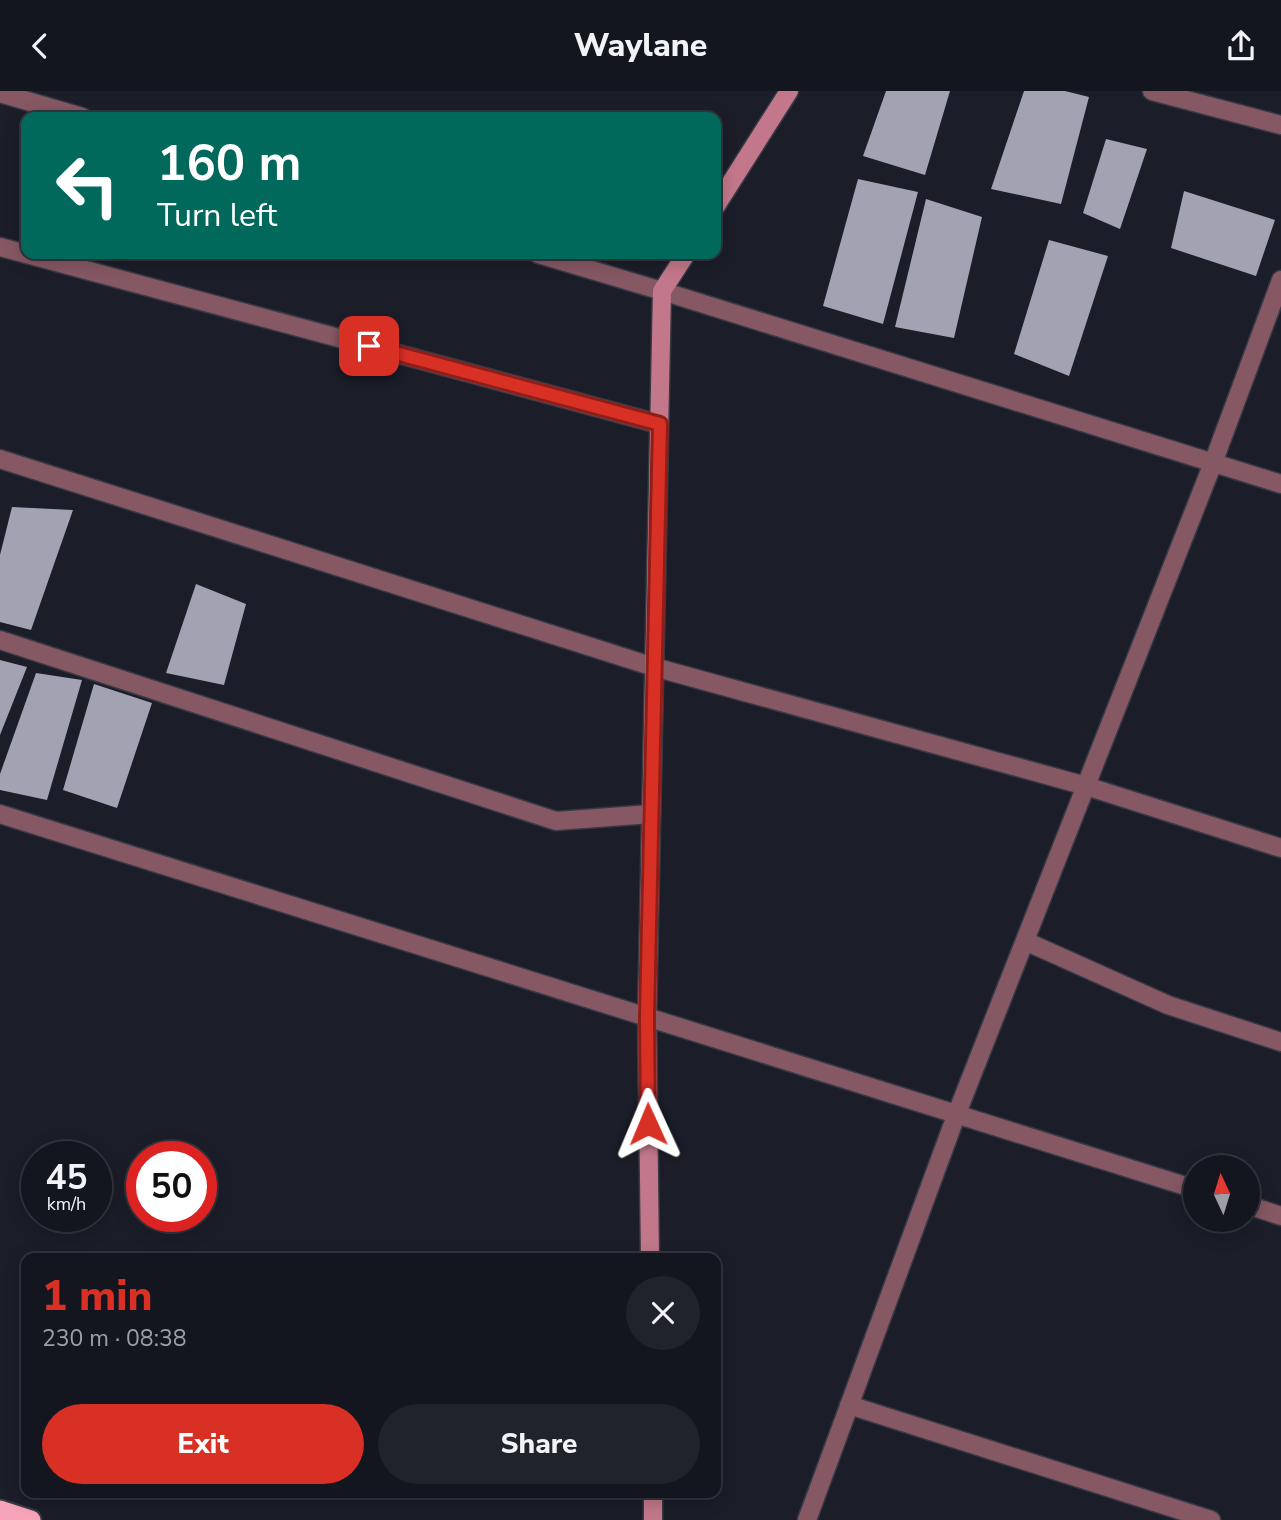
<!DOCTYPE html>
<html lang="en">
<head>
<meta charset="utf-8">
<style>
	:root { --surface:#14161f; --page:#21232c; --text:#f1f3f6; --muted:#9d9fa4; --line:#33353d; --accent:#d93025 }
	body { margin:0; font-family:"Nunito Sans",sans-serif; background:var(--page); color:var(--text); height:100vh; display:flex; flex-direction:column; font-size:26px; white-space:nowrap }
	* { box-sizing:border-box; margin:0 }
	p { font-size:23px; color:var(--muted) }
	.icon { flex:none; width:38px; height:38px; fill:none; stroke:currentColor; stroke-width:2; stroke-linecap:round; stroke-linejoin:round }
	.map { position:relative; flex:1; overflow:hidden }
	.side { position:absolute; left:21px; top:1162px; width:700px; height:245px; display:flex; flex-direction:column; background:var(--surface); border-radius:14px; box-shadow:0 4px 18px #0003,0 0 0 2px var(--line) }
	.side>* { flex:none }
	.banner { position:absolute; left:21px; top:21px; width:700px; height:147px; border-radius:14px; box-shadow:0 4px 18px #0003,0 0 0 2px var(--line); background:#00695c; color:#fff; overflow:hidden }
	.needle { width:46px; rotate:356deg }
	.buttons { position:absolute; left:1183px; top:1064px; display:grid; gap:14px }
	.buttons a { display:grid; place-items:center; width:77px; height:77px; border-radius:50%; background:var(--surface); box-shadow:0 4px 18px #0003,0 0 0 2px var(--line); font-size:35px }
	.speed { position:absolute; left:21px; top:1050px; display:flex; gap:14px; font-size:35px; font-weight:700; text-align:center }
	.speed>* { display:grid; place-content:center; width:91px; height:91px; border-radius:50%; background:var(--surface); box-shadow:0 4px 18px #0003,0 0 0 2px var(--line); line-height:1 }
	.speed small { font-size:18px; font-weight:400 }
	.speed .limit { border:10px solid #d22; background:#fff; color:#111 }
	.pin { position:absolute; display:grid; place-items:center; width:60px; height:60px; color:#fff; margin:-30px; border-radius:14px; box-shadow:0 4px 10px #0006 }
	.me { position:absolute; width:77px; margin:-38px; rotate:359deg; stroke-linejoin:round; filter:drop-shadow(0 0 5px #0008) }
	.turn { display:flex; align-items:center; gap:24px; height:147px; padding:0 21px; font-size:32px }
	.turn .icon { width:91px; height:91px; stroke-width:2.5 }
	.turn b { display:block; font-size:49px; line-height:60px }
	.round { display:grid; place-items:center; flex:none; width:74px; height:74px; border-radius:37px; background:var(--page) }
	.head { display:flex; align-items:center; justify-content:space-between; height:119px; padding:0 21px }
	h1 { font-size:42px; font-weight:800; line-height:52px; color:var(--accent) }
	.primary-button { display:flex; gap:14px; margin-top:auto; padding:14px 21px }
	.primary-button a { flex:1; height:80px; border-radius:42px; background:var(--accent); color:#fff; font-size:28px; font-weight:800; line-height:80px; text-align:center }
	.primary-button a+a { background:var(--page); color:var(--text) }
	header { display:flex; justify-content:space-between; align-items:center; height:91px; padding:0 21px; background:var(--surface); font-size:32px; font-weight:800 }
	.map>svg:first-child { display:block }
</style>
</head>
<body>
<header><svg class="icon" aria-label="back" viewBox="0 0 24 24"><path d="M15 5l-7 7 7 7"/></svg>Waylane<svg class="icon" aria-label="share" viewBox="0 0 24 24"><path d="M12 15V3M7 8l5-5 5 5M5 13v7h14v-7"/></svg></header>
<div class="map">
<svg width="1281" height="1429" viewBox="0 0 1281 1429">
	<rect width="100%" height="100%" fill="#1b1d29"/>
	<path fill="#a2a2b2" d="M886 0H950L925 84 863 65Z
		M1024 0H1065L1089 6 1061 113 991 98Z
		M1106 48 1147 58 1120 138 1083 122Z
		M858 88 918 101 883 233 823 215Z
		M1184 100 1275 129 1256 185 1171 157Z
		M926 108 982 126 954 247 895 236Z
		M1049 149 1108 165 1069 285 1014 263Z
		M12 416 73 419 31 539 0 531V464Z
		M196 493 246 513 224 594 166 582Z
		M0 569 27 576 0 644Z
		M36 582 82 589 47 709 0 699V683Z
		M94 593 152 612 117 717 63 699Z"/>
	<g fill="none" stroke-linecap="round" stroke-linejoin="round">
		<g stroke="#373944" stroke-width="21">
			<path id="minor" d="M1152 0 1281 34
				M0 2 82 26
				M0 156 659 333
				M538 163 662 200 1281 393
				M0 368 654 576 1086 695 1281 757
				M0 549 556 730 651 723
				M0 723 1195 1098
				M1025 850 1168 914 1281 951
				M1248 1114 1281 1125
				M849 1314 1211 1429
				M807 1429 957 1022 1213 372 1281 189"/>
		</g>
		<g stroke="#373944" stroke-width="21">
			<path id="secondary" d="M716 115 789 0
				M650 1167 647 926 662 200 686 163
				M653 1402V1429"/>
		</g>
		<g stroke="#373944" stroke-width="23">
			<path id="trunk" d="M0 1419 31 1429"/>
		</g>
		<use href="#minor" stroke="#865863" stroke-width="18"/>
		<use href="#secondary" stroke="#c2788a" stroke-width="18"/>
		<use href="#trunk" stroke="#f8a4b8" stroke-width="19"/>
	</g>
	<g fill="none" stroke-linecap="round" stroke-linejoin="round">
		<g stroke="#8d1f18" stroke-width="18">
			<path id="route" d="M369 255 660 333 647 926 648 1033"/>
		</g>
		<use href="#route" stroke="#d93025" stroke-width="12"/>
	</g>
</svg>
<div class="buttons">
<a><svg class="needle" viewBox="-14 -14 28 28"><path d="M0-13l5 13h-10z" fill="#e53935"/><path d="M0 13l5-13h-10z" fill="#9d9fa4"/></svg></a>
</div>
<div class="speed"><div>45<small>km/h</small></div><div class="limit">50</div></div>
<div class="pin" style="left:369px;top:255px;background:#d93025"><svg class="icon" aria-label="arrive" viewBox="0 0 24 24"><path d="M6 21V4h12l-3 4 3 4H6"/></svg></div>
<svg class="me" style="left:648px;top:1033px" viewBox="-20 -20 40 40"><path d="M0-17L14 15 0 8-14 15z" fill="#d93025" stroke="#fff" stroke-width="4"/></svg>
<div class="banner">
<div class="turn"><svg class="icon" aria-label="left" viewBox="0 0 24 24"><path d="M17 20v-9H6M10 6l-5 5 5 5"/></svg><div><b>160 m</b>Turn left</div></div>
</div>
<section class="side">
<div class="head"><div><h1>1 min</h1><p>230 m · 08:38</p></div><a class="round"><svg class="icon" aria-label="close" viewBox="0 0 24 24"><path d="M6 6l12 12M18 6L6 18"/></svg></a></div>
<div class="primary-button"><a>Exit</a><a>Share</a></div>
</section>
</div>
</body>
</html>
